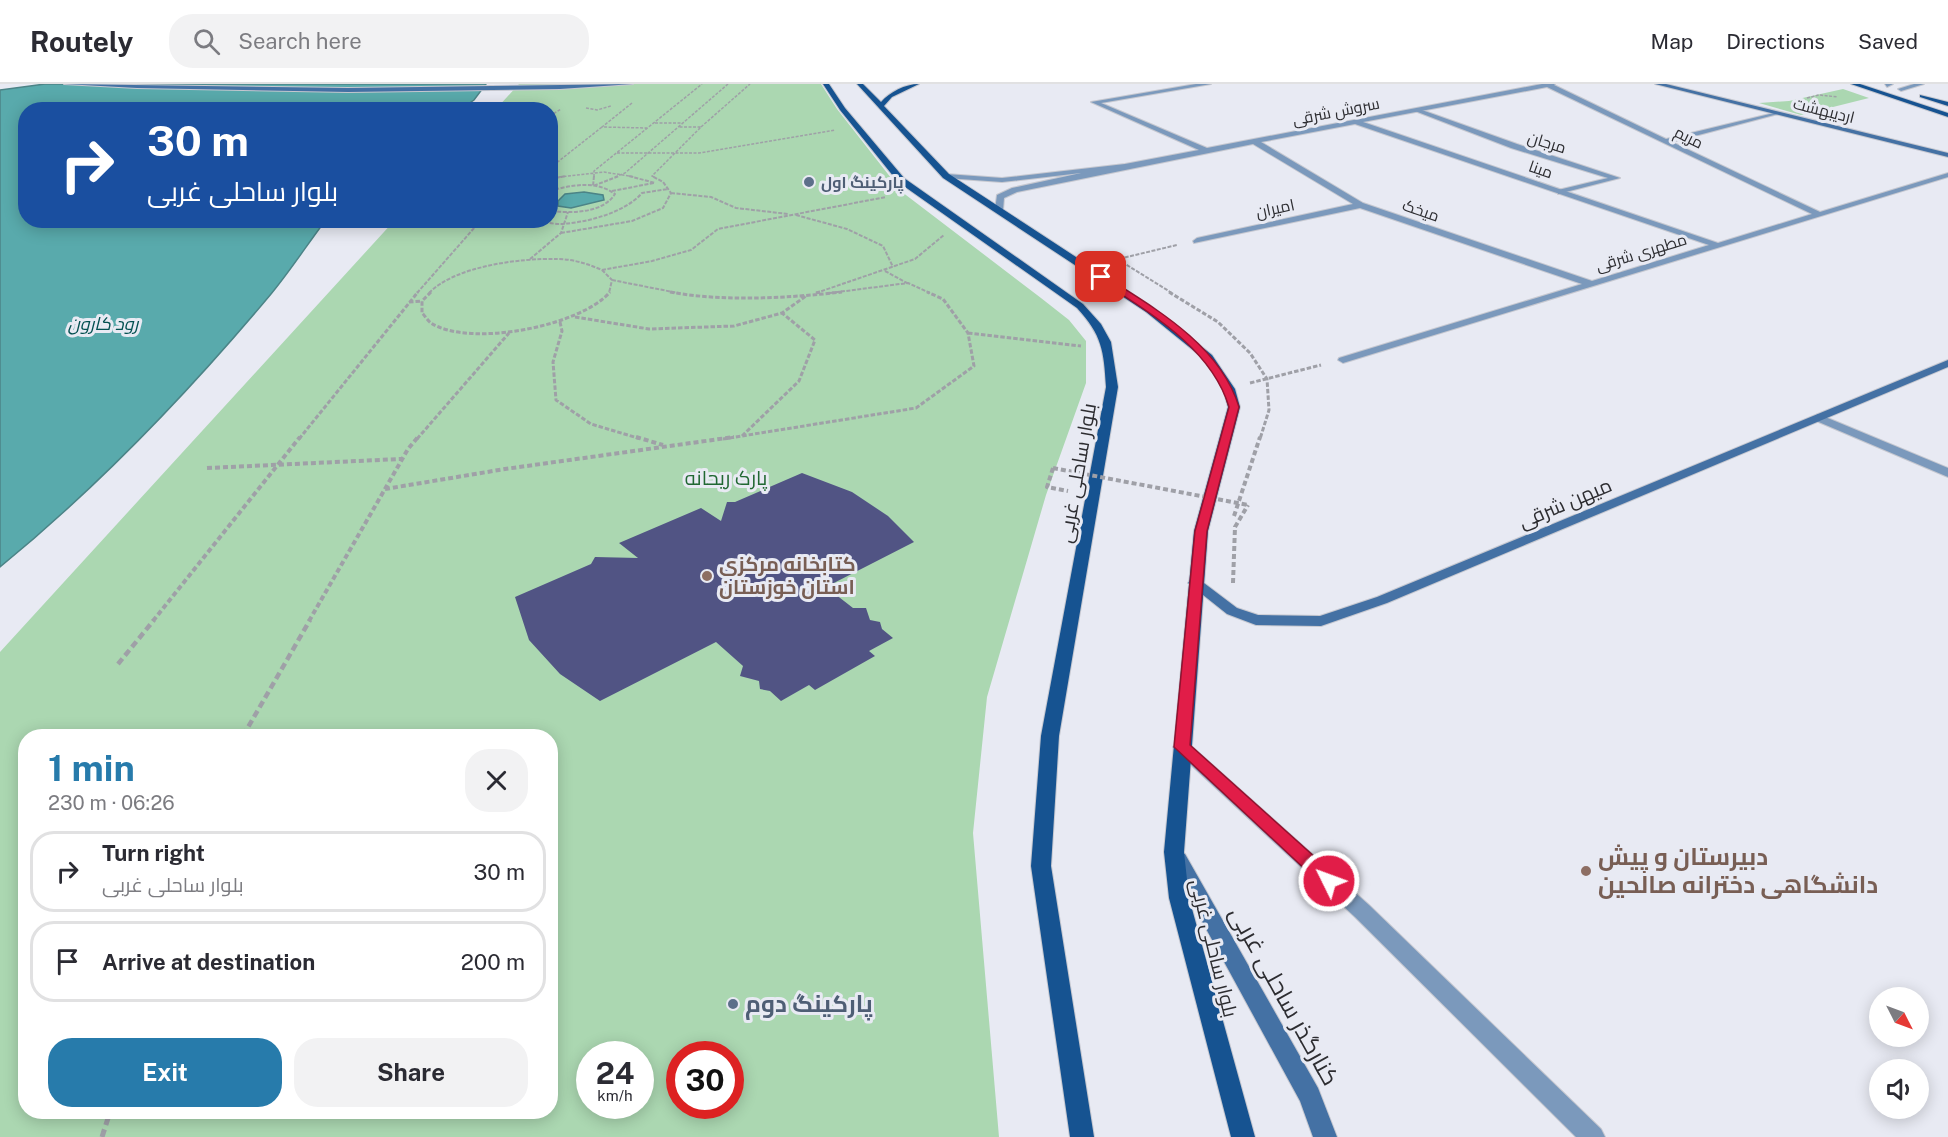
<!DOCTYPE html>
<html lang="en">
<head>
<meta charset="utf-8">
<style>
	:root { --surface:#fff; --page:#f2f2f3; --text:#2b2b33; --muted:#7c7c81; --line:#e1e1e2; --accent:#277bab }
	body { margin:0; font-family:"Public Sans",Cairo,sans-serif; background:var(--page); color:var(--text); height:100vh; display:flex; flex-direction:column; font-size:22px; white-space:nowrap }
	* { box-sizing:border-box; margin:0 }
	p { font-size:20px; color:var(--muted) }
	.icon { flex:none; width:33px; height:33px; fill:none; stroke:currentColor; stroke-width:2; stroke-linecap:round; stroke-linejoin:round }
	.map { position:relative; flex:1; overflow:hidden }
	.drawer { position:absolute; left:18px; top:645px; width:540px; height:390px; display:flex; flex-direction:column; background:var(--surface); border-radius:24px; box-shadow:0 3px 15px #0003 }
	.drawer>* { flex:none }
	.guide { position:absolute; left:18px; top:18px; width:540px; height:126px; border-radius:24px; box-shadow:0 3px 15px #0003; background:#1a4fa0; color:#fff; overflow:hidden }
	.needle { width:39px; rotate:132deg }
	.controls { position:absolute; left:1869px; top:903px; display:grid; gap:12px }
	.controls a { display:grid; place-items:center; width:60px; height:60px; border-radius:50%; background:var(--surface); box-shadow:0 3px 15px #0003; font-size:30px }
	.speed { position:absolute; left:576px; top:957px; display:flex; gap:12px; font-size:30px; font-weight:700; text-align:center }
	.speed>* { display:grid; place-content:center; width:78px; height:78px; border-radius:50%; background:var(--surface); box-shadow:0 3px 15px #0003; line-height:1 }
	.speed small { font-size:15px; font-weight:400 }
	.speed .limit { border:9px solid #d22; background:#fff; color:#111 }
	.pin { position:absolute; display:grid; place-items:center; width:51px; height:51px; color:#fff; margin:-26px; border-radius:12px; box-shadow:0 3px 9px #0006 }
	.me { position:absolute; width:66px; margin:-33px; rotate:312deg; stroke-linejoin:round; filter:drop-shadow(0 0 4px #0008) }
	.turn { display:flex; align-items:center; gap:21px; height:126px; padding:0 30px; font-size:27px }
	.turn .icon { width:78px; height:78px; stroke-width:2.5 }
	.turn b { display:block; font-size:42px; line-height:51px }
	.round { display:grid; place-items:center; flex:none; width:63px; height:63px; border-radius:24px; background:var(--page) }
	.headline { display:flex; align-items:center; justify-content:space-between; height:102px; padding:0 30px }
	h1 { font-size:36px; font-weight:700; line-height:45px; color:var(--accent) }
	.action { display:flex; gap:12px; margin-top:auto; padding:12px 30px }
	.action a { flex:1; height:69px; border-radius:24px; background:var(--accent); color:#fff; font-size:24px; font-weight:700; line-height:69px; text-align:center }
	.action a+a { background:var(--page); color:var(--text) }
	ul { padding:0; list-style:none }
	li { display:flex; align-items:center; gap:18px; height:81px; margin:0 12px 9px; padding:0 18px; border:3px solid var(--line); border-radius:24px }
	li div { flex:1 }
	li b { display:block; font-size:22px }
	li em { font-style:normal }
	header { display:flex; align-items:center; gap:36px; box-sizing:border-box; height:84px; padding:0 30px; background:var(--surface); border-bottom:2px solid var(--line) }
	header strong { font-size:28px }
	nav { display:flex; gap:33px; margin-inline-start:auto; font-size:21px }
	.search { width:420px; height:54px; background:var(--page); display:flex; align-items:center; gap:15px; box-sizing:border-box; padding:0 21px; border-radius:24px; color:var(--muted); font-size:22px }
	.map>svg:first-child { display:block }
</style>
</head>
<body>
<header>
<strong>Routely</strong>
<div class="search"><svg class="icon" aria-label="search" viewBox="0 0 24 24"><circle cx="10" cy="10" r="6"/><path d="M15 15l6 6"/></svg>Search here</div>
<nav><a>Map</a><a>Directions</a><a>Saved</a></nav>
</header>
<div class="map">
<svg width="1948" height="1053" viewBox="0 0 1948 1053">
	<rect width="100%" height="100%" fill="#e8eaf3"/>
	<path fill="#abd7b1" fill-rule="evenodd" d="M519 0H821L837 25 902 108 1041 214 1069 236 1086 257V299L1046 411 987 613 973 749 999 1053H0V568L394 137 550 136V26L496 25ZM26 652H550V1028H26ZM590 970H640V1022H590ZM680 970H730V1022H680Z
		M1843 5 1869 14 1801 31 1759 19 1789 17Z"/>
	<path fill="#59aaac" stroke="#4c8487" stroke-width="1.5" d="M45 0H486L474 16 461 25 26 26V136L325 137C307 161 290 187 271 210 189 308 99 402 0 483V6Z
		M584 108 603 111 604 116 571 124 558 122V117L565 110Z"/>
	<path fill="#515484" d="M802 389 852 408 888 432 914 458 826 503 853 524H866L870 536 880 538 882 545 893 554 869 567 875 572 815 606 809 601 781 617 770 607 760 605 759 597 740 592 743 582 716 558 600 617 560 590 529 556 515 513 591 480 595 473 638 474 619 459 701 424 721 437 727 418H735Z"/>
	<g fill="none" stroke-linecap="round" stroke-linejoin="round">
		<g stroke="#c6c8d0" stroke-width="2">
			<path id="lane" d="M1415 25H1419L1517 60 1620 94 1558 110V106L1608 94 1511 64 1415 27Z"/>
		</g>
		<g stroke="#c6c8d0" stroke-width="2">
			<path id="street" d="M1196 0H1211L1101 19 1207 64 1542 0H1555L1554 1 1666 55 1778 28V30L1672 58 1820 128 1948 89V93L1343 279 1338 276 1339 274 1582 200 1360 124 1194 159 1193 157 1197 154 1353 120 1253 60 1017 108 1004 114 1003 126 999 128 995 126 997 111 1012 104 1081 89 1002 98 946 94 942 92 946 90 1002 94 1125 80 1199 66 1091 18ZM1547 3 1812 130 1718 159 1363 38ZM1355 40 1709 161 1592 197 1363 119 1261 58Z
				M1885 0H1893L1887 3Z
				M1914 0H1924L1901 7 1898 5Z
				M1818 330 1948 384V393L1814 336 1812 334Z
				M1182 657 1188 659 1369 821 1601 1045 1605 1053H1576L1355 833 1176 667 1173 663 1176 659Z"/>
		</g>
		<g stroke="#c6c8d0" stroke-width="2">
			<path id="secondary" d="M64 0 348 4 633 0 560 5 348 8 137 4Z
				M1655 0H1666L1948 69V73Z
				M1948 276V283L1387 519 1321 542 1256 541 1227 530 1188 499 1190 496H1200L1237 524 1258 531 1320 532 1377 513Z
				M1178 767 1185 770 1318 1004 1337 1053H1313L1300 1017 1168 775 1171 770Z"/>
		</g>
		<g stroke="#c6c8d0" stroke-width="2">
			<path id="primary" d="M823 0H829L845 24 904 94 1083 220 1101 240 1111 258 1118 303 1059 652 1051 782 1094 1053H1070L1031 782 1041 652 1106 303C1104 267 1102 251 1077 224L898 98 840 26Z
				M857 0H863L881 18C890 8 905 0 919 0L892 13 884 22 949 90 1154 224 1212 271 1235 305 1240 323 1208 447 1184 768 1189 814 1255 1053H1231L1169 814 1164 768 1194 447 1228 323 1223 305 1204 275 1146 228 943 94Z
				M1851 0H1860L1948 29V33Z
				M1920 11 1948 18V22L1920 13Z"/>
		</g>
		<path stroke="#9fa0a7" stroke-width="1.5" stroke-dasharray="3 1.5" stroke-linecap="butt" d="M1807 14 1819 11 1838 13
			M632 19 602 43 647 44
			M586 24 597 26 611 22
			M550 32 561 25
			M655 39H681
			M701 43 750 0
			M617 69H699L835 46
			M550 84 602 43
			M559 93 604 88 635 93
			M594 93V87L702 0
			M615 93 625 89 728 0
			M654 93 652 92 701 43H679"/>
		<path stroke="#9fa0a7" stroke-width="2" stroke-dasharray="4 1.5" stroke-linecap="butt" d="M594 92 593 102 619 92
			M629 92 655 99
			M550 95 566 92
			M550 107C571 101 596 96 615 110 602 130 571 129 550 127
			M612 107 654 99
			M671 109 711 113 736 124 788 130
			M796 131 847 145 883 162 893 183
			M528 136C538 137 547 139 557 140 583 140 625 129 642 109L668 105
			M561 149 632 137 663 124 671 109 663 98 652 92
			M530 175 561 149 568 128
			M1114 176 1177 161
			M1122 178 1172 209
			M602 186 612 196 609 209
			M602 186 652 177 691 166 718 145 886 113
			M885 187 907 199
			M612 196 678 209
			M417 209 475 143V136
			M429 209C455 182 521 174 557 175 573 175 588 180 602 186
			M816 209 915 175 944 151
			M830 209 908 199 930 209"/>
		<path stroke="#9fa0a7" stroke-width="3" stroke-dasharray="4.5 2" stroke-linecap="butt" d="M431 208 422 217V229C425 232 428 237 431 239 470 264 581 242 610 208
			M670 208C724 218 788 214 842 208
			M1169 208 1218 238 1250 269 1267 295 1269 326 1260 355
			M816 209 820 208
			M409 218 422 217
			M575 233 649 245 734 242 782 229 806 212
			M560 238 562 247 553 278 556 316 591 340 641 355
			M968 249 1081 262
			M1250 299 1321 281
			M742 352 799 297 815 256 782 229
			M299 355 418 208
			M417 355 509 249
			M723 355 916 324 974 282 968 249 943 215 927 208"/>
		<path stroke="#9fa0a7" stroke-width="4" stroke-dasharray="5 3" stroke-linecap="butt" d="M636 353 663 361
			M207 384 401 375
			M1053 384 1047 403 1068 407
			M385 405 505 385 734 353
			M1234 432 1260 353
			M1233 499 1235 443 1248 421
			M153 537 300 353
			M309 537 408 365 418 353"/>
		<path stroke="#9fa0a7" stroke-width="4.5" stroke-dasharray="7 4" stroke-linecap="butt" d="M118 580 154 536
			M243 652 310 536"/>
		<path stroke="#9fa0a7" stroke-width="5" stroke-dasharray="8 4.5" stroke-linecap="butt" d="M102 1053 110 1028"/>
		<use href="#lane" fill="#7b99bc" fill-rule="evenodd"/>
		<use href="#street" fill="#7b99bc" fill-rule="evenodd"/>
		<use href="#secondary" fill="#4471a4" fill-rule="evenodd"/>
		<use href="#primary" fill="#165391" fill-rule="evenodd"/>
		<path stroke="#9fa0a7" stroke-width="4" stroke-dasharray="5 3" stroke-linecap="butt" d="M1053 384 1248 421"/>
	</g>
	<path fill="#e11d48" stroke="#92132f" stroke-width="1.5" d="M1098 192H1104C1156 225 1220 261 1239 323L1207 447 1190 661 1336 792 1338 797 1336 802 1329 804 1323 802 1174 663 1195 447 1229 323C1211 263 1148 228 1098 195Z"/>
	<g fill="#5c6f8a" stroke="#e8eaf3" stroke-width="2">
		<circle cx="809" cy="98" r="6"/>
		<circle cx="733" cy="920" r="6"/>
	</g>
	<g fill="#8d6e63" stroke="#e8eaf3" stroke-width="2">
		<circle cx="707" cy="492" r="6"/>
		<circle cx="1586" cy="787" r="6"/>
	</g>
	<g text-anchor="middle" stroke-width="6" stroke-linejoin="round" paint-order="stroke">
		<g font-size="16" fill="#2d2d31" stroke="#e8eaf3">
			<text transform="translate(1824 26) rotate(14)" y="6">اردیبهشت</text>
			<text transform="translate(1336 27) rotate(-11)" y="6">سروش شرقی</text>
			<text transform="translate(1689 53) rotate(26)" y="6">مریم</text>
			<text transform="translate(1547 58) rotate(17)" y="6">مرجان</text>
			<text transform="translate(1541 85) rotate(19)" y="6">مینا</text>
			<text transform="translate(1275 124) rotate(-12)" y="6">امیران</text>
			<text transform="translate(1421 126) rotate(19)" y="6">میخک</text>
			<text transform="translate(1641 168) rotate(-17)" y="6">مطهری شرقی</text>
		</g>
		<g font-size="16" font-weight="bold" fill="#4e5e75" stroke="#e8eaf3" text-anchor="start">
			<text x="821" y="104">پارکینگ اول</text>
		</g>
		<g font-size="18" font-style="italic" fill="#035051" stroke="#e8eaf3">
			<text x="103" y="246">رود کارون</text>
		</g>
		<g font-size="20" fill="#2d2d31" stroke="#e8eaf3">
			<text transform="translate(1077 389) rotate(-80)" y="7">بلوار ساحلی غربی</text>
			<text transform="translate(1565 419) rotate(-23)" y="7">میهن شرقی</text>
			<text transform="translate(1214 864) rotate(76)" y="7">بلوار ساحلی غربی</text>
		</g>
		<g font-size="20" fill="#216833" stroke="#e8eaf3">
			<text x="726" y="401">پارک ریحانه</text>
		</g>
		<g font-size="20" font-weight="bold" fill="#785e54" stroke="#e8eaf3" text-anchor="start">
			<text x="719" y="487">کتابخانه مرکزی<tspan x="719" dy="23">استان خوزستان</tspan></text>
		</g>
		<g font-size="24" font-weight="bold" fill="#785e54" stroke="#e8eaf3" text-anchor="start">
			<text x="1598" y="781">دبیرستان و پیش<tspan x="1598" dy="28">دانشگاهی دخترانه صالحین</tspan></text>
		</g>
		<g font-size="24" fill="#2d2d31" stroke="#e8eaf3">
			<text transform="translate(1284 912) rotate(61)" y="8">کنارگذر ساحلی غربی</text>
		</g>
		<g font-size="24" font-weight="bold" fill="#4e5e75" stroke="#e8eaf3" text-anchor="start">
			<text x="745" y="928">پارکینگ دوم</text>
		</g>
	</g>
</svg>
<div class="controls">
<a><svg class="needle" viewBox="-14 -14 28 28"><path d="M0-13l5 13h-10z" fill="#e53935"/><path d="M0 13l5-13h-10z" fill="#7c7c81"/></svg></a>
<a><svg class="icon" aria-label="sound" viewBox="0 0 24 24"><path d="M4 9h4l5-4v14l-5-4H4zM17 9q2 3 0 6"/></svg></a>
</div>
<div class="speed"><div>24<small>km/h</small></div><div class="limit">30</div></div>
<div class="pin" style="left:1101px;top:193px;background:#d93025"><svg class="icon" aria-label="arrive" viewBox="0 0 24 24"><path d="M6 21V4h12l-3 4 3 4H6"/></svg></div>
<svg class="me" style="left:1329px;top:797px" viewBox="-20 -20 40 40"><circle r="17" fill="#e11d48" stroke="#fff" stroke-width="3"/><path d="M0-11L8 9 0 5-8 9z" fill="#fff"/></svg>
<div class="guide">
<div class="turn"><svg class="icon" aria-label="right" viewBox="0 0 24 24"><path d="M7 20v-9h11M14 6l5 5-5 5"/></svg><div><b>30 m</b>بلوار ساحلی غربی</div></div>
</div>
<section class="drawer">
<div class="headline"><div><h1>1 min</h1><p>230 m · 06:26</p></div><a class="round"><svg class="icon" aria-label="close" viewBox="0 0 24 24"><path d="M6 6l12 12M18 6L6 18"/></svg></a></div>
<ul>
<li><svg class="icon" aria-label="right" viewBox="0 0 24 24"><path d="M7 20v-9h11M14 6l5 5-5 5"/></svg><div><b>Turn right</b><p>بلوار ساحلی غربی</p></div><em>30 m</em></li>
<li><svg class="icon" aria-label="arrive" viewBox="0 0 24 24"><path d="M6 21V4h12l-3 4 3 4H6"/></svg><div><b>Arrive at destination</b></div><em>200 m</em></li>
</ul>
<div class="action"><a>Exit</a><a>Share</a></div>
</section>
</div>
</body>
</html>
